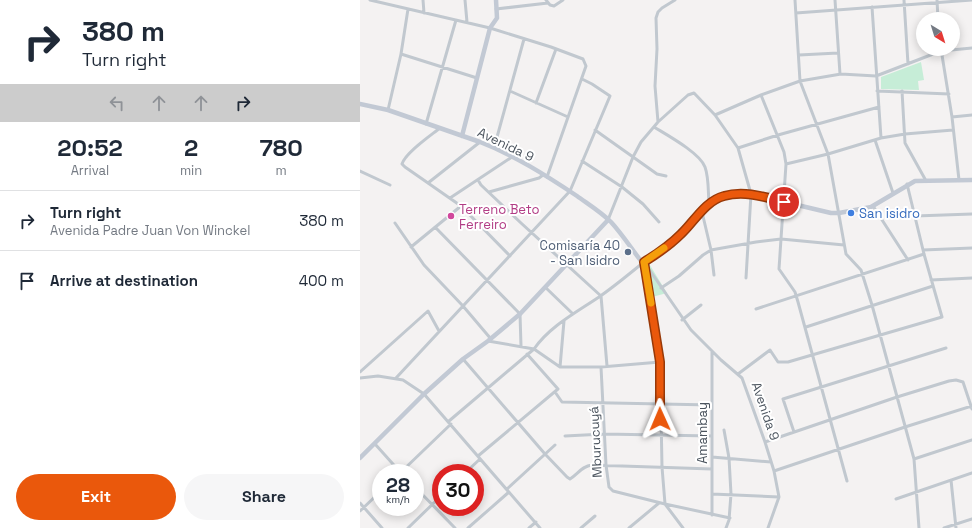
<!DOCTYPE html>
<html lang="en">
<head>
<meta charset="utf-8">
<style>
	:root { --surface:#fff; --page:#f6f6f7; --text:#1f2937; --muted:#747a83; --line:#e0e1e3; --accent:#ea580c }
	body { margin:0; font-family:"Space Grotesk",sans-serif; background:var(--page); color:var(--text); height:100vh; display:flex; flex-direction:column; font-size:15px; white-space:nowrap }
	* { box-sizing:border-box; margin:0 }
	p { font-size:13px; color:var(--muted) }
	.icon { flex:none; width:22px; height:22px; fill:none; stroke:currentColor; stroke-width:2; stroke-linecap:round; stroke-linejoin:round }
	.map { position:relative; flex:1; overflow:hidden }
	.sheet { display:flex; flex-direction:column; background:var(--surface); width:360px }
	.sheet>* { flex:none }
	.hud { background:#fff; color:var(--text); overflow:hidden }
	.needle { width:26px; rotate:142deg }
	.controls { position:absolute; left:556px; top:12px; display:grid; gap:8px }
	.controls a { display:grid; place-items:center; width:44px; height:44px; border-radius:50%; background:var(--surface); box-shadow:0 2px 10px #0003; font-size:20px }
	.speed { position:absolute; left:12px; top:464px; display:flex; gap:8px; font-size:20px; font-weight:700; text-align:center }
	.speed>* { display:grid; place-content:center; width:52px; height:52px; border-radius:50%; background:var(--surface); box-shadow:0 2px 10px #0003; line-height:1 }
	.speed small { font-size:10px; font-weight:400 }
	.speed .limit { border:6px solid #d22; background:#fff; color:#111 }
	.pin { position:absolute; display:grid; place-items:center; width:34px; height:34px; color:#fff; margin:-17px; border:2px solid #fff; border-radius:50%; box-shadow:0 1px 4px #0007 }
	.me { position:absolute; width:44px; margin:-22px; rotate:359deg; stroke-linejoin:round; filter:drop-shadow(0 0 3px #0008) }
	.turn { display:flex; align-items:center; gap:14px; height:84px; padding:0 16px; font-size:18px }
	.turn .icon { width:52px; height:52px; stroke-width:2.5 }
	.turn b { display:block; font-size:28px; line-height:34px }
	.lanes { display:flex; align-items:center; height:38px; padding:0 16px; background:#0003; justify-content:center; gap:20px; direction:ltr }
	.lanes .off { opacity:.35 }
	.eta { display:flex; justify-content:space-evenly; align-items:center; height:68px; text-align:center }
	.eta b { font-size:24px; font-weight:800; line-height:28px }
	.button { display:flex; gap:8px; margin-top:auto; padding:8px 16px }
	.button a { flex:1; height:46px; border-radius:24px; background:var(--accent); color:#fff; font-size:16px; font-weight:800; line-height:46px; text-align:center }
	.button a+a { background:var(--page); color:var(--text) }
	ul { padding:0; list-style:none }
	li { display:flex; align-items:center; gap:12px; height:60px; padding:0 16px; border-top:1px solid var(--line) }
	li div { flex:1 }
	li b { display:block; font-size:15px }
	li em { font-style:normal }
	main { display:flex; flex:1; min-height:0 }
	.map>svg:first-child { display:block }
</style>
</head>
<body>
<main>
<section class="sheet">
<div class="hud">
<div class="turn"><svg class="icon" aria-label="right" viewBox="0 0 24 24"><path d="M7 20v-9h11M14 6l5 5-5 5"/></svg><div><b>380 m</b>Turn right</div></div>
<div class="lanes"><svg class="icon off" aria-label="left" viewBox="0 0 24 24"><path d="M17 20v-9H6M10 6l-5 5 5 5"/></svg><svg class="icon off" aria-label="ahead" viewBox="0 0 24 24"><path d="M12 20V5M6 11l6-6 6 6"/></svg><svg class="icon off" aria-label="ahead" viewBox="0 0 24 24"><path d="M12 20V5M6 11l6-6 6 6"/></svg><svg class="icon" aria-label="right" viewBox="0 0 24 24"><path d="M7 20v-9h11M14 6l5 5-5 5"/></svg></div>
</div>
<div class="eta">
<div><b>20:52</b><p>Arrival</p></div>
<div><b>2</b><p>min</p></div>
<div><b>780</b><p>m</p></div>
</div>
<ul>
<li><svg class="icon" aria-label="right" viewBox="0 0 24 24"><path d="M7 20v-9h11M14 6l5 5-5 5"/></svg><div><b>Turn right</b><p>Avenida Padre Juan Von Winckel</p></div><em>380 m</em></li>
<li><svg class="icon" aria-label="arrive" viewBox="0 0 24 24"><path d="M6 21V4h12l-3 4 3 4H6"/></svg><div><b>Arrive at destination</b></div><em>400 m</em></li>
</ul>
<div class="button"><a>Exit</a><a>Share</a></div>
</section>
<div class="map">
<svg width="612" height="528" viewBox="0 0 612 528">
	<rect width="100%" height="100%" fill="#f4f2f2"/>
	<path fill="#c6edd7" d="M561 62 564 80 558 81 559 90 521 89V77Z
		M288 262 307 293 292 297Z"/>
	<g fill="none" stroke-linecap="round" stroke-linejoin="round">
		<path stroke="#c1c8cf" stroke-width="3" d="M10 0 130 28 191 47 223 59 226 66 187 177
			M63 0 64 13
			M105 0 107 22
			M186 0 190 5 194 6 203 0
			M435 0 440 81 468 154 486 254 501 270 512 305 554 459 559 528
			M475 0 480 74
			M544 0 548 64
			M577 0 578 19
			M512 7 521 138
			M136 9 188 3
			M436 13 612 0
			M581 49 592 117 599 180
			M41 54 117 78
			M439 55 478 53
			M150 91 208 117
			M517 91 589 94
			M542 91 545 143 565 179
			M401 95 424 152 426 164 419 269 435 292 438 302 487 481
			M176 103 196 49
			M28 110 41 54 48 9
			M355 115 401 95 440 81 481 74 516 76 581 51 612 48
			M592 117 612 115
			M298 122 295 86 297 49 296 18 298 12 302 8 315 0
			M66 124 96 20
			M294 127C307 135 340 153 345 167 349 178 348 191 349 204
			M80 128C70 136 45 153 42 164L45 167 101 206 150 256
			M235 130 297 174 306 176
			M515 140 533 193
			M134 148 164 39
			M378 148 418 135 519 107
			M222 161 262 187 283 204 299 222
			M426 164 468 154 521 138 545 134 593 130
			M0 171 30 185
			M118 180 121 185 161 223 241 296 247 366
			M68 183 120 142
			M129 192 179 178 183 175
			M90 198 152 157
			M513 206 548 260
			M342 212 351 250 354 275
			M555 216 612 214
			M248 220 273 157 281 142 298 122 328 95 334 93 355 115 378 148 391 194 386 278
			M35 223 64 265 103 306 131 339
			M75 227 160 314 161 346
			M51 247 101 206
			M563 250 612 248
			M284 262 331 330 361 360 382 378 405 442 414 471 419 497 408 528
			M285 264 300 362 302 467 305 504 323 528
			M571 280 612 278
			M185 287 213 314
			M301 288 319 276 343 255 351 250 396 242 421 239 484 245
			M396 309 564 254
			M322 320 341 305
			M446 327 573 286
			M128 341 174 349 200 367H241L300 362
			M103 359 185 454 207 477 210 479C218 474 222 466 232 465L352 469
			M200 367 204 321
			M241 367 246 465 249 487 253 491 305 504 370 518
			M0 372 68 311 79 331
			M378 374 410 350 418 362H428L582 317 564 254 547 184
			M0 378 18 376 43 380 64 394 180 528
			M36 378 210 191 250 96 232 84 222 79
			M195 392 202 402 352 405
			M89 421 174 349C190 326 217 312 239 297 255 286 269 274 284 262
			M364 430 369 458 371 494 369 520 366 528
			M434 432 423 399 586 348
			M205 436 244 434 352 436
			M405 442 537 397 589 381 596 380 603 382 612 409
			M15 444 41 473
			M118 456 198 389 167 354
			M352 457 411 462
			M554 459 612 440
			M414 471 545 427 612 406
			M40 473 91 424
			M105 473 120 459
			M591 480 596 528
			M55 487 95 528
			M147 489 195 445
			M352 494 419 497
			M536 499 612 473
			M0 503 22 528
			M0 511 21 491
			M352 515V351
			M48 528 81 496
			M108 528 149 492
			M169 528 176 522
			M221 528 235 516
			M269 528 299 503
			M584 528 612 519"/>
		<path stroke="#c2c9d4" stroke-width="4.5" d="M0 104 28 110 120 142C154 155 187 176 217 196 228 204 241 212 251 222 262 234 271 248 281 261L284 262 321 234 349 204 363 196 375 194H391L471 213H479L511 207 555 181 612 180
			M102 136 130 28 137 18 136 0
			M0 458 64 394 103 359 128 341 160 314 248 220"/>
	</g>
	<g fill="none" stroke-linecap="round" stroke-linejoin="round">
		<g stroke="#983908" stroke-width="10">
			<path id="route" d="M300 419V362L284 262C297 254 310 245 321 234 334 222 345 201 364 196 384 190 405 197 424 202"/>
		</g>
		<use href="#route" stroke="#ea580c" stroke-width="7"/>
		<path stroke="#f59e0b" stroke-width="7" d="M291 303 284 262 304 248"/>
	</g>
	<circle fill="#3f7fe0" stroke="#fff" stroke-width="1.5" cx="491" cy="213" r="4"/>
	<circle fill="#d1479c" stroke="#fff" stroke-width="1.5" cx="91" cy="216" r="4"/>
	<circle fill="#5c6f8a" stroke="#fff" stroke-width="1.5" cx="268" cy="252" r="4"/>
	<g text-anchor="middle" stroke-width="4" stroke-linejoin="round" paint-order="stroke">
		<g font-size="13" fill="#4b545e" stroke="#fff">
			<text transform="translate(146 144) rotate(26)" y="5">Avenida 9</text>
			<text transform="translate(406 411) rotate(71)" y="5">Avenida 9</text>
			<text transform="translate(342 433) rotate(-90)" y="5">Amambay</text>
			<text transform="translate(235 442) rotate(-93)" y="5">Mburucuyá</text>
		</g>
		<g font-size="13" fill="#b23c85" stroke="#fff" text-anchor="start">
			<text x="99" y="214">Terreno Beto<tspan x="99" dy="15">Ferreiro</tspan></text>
		</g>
		<g font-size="13" fill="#366cbe" stroke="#fff" text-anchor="start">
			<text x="499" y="218">San isidro</text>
		</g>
		<g font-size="13" fill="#4e5e75" stroke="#fff" text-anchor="end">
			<text x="260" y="250">Comisaría 40<tspan x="260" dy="15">- San Isidro</tspan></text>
		</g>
	</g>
</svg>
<div class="controls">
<a><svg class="needle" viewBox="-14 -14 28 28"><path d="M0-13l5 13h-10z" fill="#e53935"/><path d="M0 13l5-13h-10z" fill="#747a83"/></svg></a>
</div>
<div class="speed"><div>28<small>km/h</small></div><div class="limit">30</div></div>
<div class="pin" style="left:424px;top:202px;background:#d93025"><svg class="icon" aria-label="arrive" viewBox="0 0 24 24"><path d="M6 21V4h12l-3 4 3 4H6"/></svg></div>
<svg class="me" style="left:300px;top:419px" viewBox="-20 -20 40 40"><path d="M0-17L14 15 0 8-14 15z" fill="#ea580c" stroke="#fff" stroke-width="4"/></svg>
</div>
</main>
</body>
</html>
